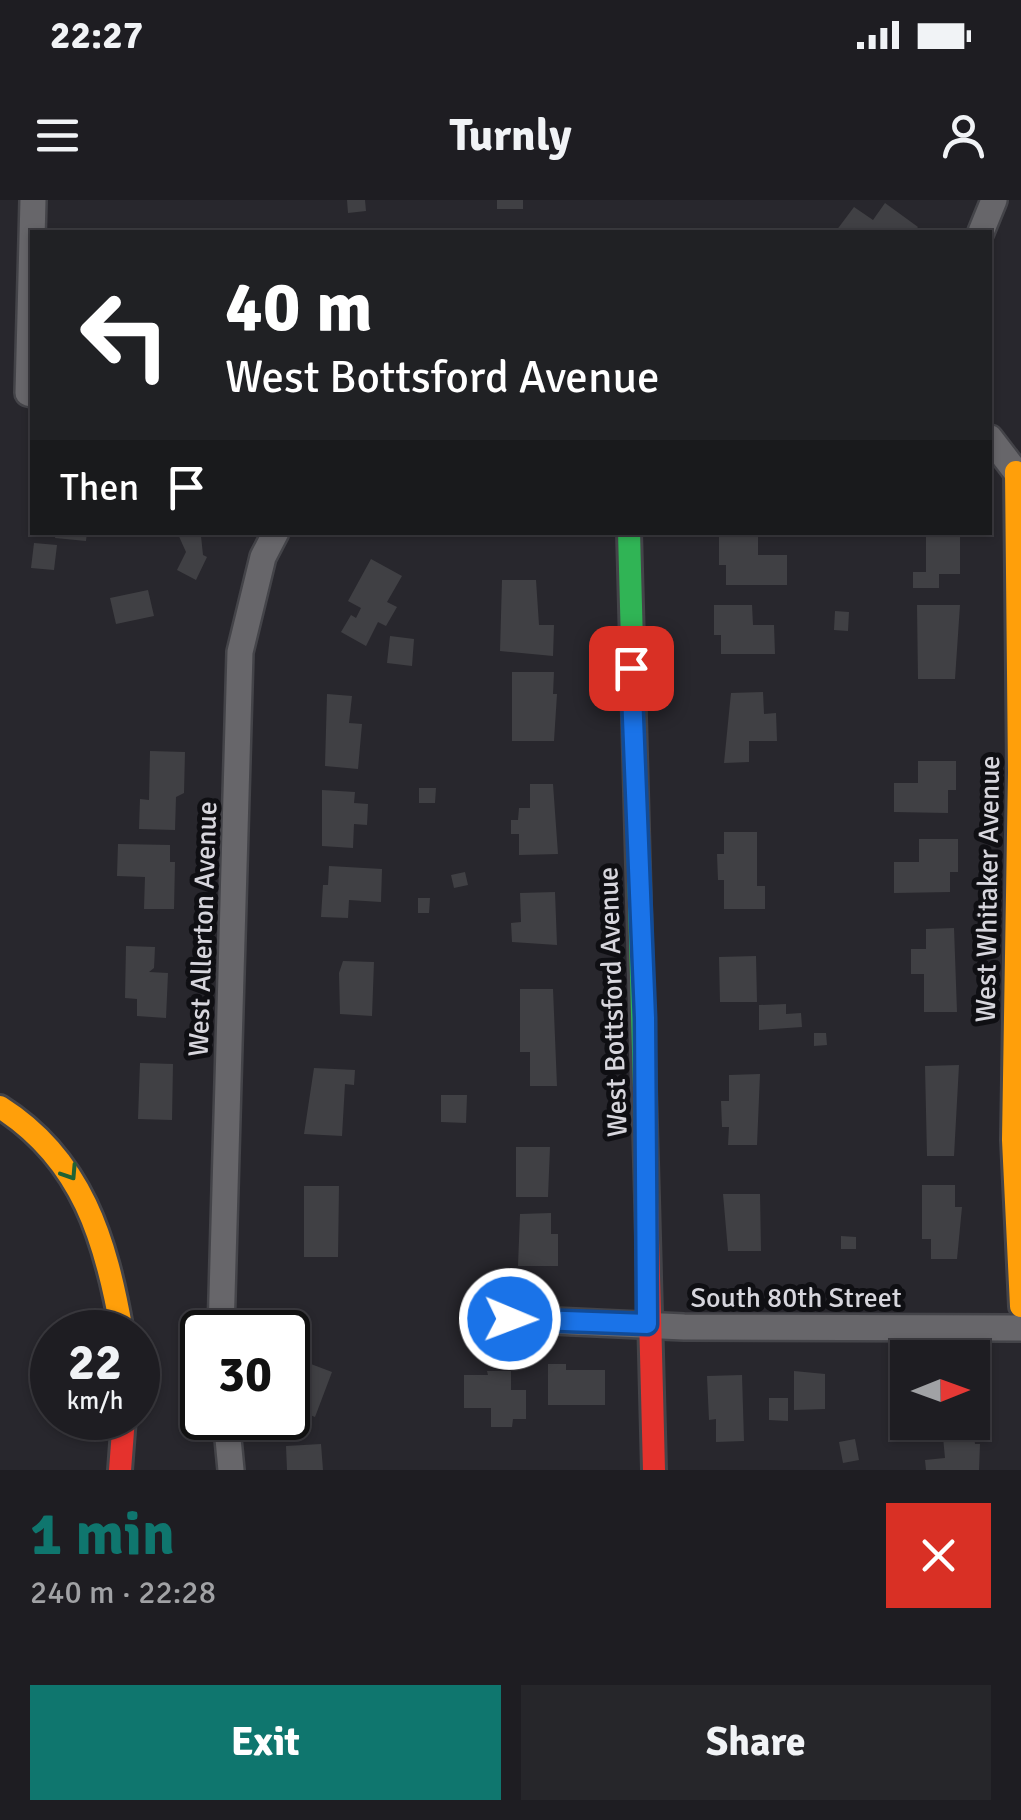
<!DOCTYPE html>
<html lang="en">
<head>
<meta charset="utf-8">
<style>
	:root { --surface:#1e1d22; --page:#26262a; --text:#f1f3f6; --muted:#a1a2a5; --line:#3c3b40; --accent:#0f766e }
	body { margin:0; font-family:Signika,sans-serif; background:var(--page); color:var(--text); height:100vh; display:flex; flex-direction:column; font-size:38px; white-space:nowrap }
	* { box-sizing:border-box; margin:0 }
	p { font-size:32px; color:var(--muted) }
	.icon { flex:none; width:55px; height:55px; fill:none; stroke:currentColor; stroke-width:2; stroke-linecap:round; stroke-linejoin:round }
	.map { position:relative; height:1270px; overflow:hidden }
	.panel { display:flex; flex-direction:column; background:var(--surface); flex:1 }
	.panel>* { flex:none }
	.guide { position:absolute; left:30px; top:30px; width:962px; height:305px; border-radius:0px; box-shadow:0 2px 8px #0004,0 0 0 2px var(--line); background:#202124; color:#fff; overflow:hidden }
	.needle { width:65px; rotate:89deg }
	.fabs { position:absolute; left:890px; top:1140px; display:grid; gap:20px }
	.fabs a { display:grid; place-items:center; width:100px; height:100px; border-radius:0px; background:var(--surface); box-shadow:0 2px 8px #0004,0 0 0 2px var(--line); font-size:50px }
	.speed { position:absolute; left:30px; top:1110px; display:flex; gap:20px; font-size:50px; font-weight:700; text-align:center }
	.speed>* { display:grid; place-content:center; width:130px; height:130px; border-radius:50%; background:var(--surface); box-shadow:0 2px 8px #0004,0 0 0 2px var(--line); line-height:1 }
	.speed small { font-size:25px; font-weight:400 }
	.speed .limit { border:5px solid #111; border-radius:15px; background:#fff; color:#111 }
	.pin { position:absolute; display:grid; place-items:center; width:85px; height:85px; color:#fff; margin:-42px; border-radius:20px; box-shadow:0 5px 15px #0006 }
	.me { position:absolute; width:110px; margin:-55px; rotate:91deg; stroke-linejoin:round; filter:drop-shadow(0 0 8px #0008) }
	.turn { display:flex; align-items:center; gap:35px; height:210px; padding:0 30px; font-size:45px }
	.turn .icon { width:130px; height:130px; stroke-width:2.5 }
	.turn b { display:block; font-size:70px; line-height:85px }
	.then { display:flex; align-items:center; height:95px; padding:0 30px; background:#0003; gap:20px; font-size:38px }
	.round { display:grid; place-items:center; flex:none; width:105px; height:105px; border-radius:0px; background:var(--page) }
	.head { display:flex; align-items:center; justify-content:space-between; height:170px; padding:0 30px }
	h1 { font-size:60px; font-weight:800; line-height:75px; color:var(--accent) }
	.primary-button { display:flex; gap:20px; margin-top:auto; padding:20px 30px }
	.primary-button a { flex:1; height:115px; border-radius:0px; background:var(--accent); color:#fff; font-size:40px; font-weight:800; line-height:115px; text-align:center }
	.primary-button a+a { background:var(--page); color:var(--text) }
	.status { display:flex; justify-content:space-between; align-items:center; height:70px; padding:0 50px; background:var(--surface); direction:ltr }
	.status svg { height:28px; fill:currentColor }
	header { display:flex; justify-content:space-between; align-items:center; height:130px; padding:0 30px; background:var(--surface); font-size:45px; font-weight:800 }
	.map>svg:first-child { display:block }
</style>
</head>
<body>
<div class="status"><b>22:27</b><svg viewBox="0 0 49 12"><path d="M0 12V9h3v3zM5 12V6h3v6zM10 12V3h3v9zM15 12V0h3v12zM26 1h20v11H26zM47 4h2v5h-2z"/></svg></div>
<header><svg class="icon" aria-label="menu" viewBox="0 0 24 24"><path d="M4 6h16M4 12h16M4 18h16"/></svg>Turnly<svg class="icon" aria-label="person" viewBox="0 0 24 24"><circle cx="12" cy="8" r="4"/><path d="M4 21q1-7 8-7t8 7"/></svg></header>
<div class="map">
<svg width="1021" height="1270" viewBox="0 0 1021 1270">
	<rect width="100%" height="100%" fill="#28272d"/>
	<path fill="#404044" d="M347 0H365L366 11 348 13Z
		M497 0H523V9H497Z
		M885 3 918 27 914 32 836 31 854 7 873 20Z
		M56 332H87L86 341 55 338Z
		M177 332H207L201 336 203 355 207 357 196 380 177 370 186 352Z
		M926 332H960V374H939V388H913V372H926Z
		M719 333H758V355H787V385H726V365H719Z
		M34 343 57 345 54 370 31 368Z
		M371 359 402 376 387 402 397 407 386 426 378 422 366 446 341 432 351 415 356 418 361 408 348 401Z
		M502 380H536L539 425H554L553 456 500 451Z
		M148 390 154 416 116 424 110 398Z
		M714 405H752L753 425H774L775 454H721V435H714Z
		M917 405H960L955 479H918Z
		M835 411 849 412 848 431 834 430Z
		M390 436 414 439 412 466 387 463Z
		M512 472H554L553 494H557L554 541H512Z
		M763 492 764 514 776 513 777 541H749V562L724 563 731 493Z
		M327 494 352 496 349 523 362 524 358 569 325 566Z
		M150 551 185 552 184 593 176 597 175 630 139 629 140 599 149 600Z
		M918 561H956V590H948V613L894 612V583H918Z
		M530 584H553L558 654 519 655V634H511V620H518L519 608H530Z
		M419 588H436L435 603H419Z
		M322 590 355 592 354 603 368 604 367 625 354 624 353 648 322 646Z
		M724 632H757V686H765V709H724V680H718L717 654H724Z
		M919 639H958V672H950V692L894 693V662H919Z
		M118 644 170 645V662H175L174 709H144L145 677 117 676Z
		M329 666 382 669 381 702 349 700 348 718 321 717 323 685H328Z
		M465 672 468 685 454 688 451 675Z
		M555 692 557 745 512 742 511 723 521 722 520 693Z
		M418 698H430L429 713H418Z
		M954 728 957 812H924V774H911V749H926V729Z
		M126 746 155 747 154 768 149 772 168 773 166 818 137 816V799L125 798Z
		M756 756 757 802H720L719 757Z
		M343 761 374 762 372 816 340 814 339 773Z
		M520 789H553L557 886H530V852H520Z
		M786 804V814L801 813 802 827 759 830V805Z
		M814 833H826L827 845 814 846Z
		M140 863 173 864 172 920 138 919Z
		M959 865 954 956H927L925 866Z
		M314 868 355 870 354 885 345 884 342 936 304 934Z
		M760 874 757 945H728L729 927H722L721 901H729V875Z
		M441 895H467L466 923 441 922Z
		M516 947H550L548 997H516Z
		M922 985H955V1007H962L957 1059H931V1039H922Z
		M304 986H339L338 1057H304Z
		M723 994H760L761 1051H728Z
		M551 1013V1034H558V1066H518L520 1014Z
		M841 1036 856 1037V1049H841Z
		M303 1161 332 1172 315 1217 288 1206V1188Z
		M548 1164H566V1170H605V1205H548Z
		M487 1171H511V1190H526V1219H513L512 1227H491V1208H464V1175H488Z
		M794 1171 825 1174V1209L794 1210Z
		M742 1175 744 1241 716 1242V1219L709 1220 707 1176Z
		M769 1198H788V1221L769 1220Z
		M974 1234 975 1244H980L979 1270H926L925 1260 945 1258 943 1237Z
		M855 1239 859 1260 843 1263 839 1242Z
		M321 1244 323 1270H287L286 1246Z"/>
	<g fill="none" stroke-linecap="round" stroke-linejoin="round">
		<g stroke="#444449" stroke-width="30">
			<path id="street" d="M981 32 994 0
				M32 194 28 193 33 0
				M990 238 1016 272H1021
				M510 1119 684 1127 1021 1128
				M221 1132 240 452 263 357 276 332
				M226 1218 231 1270"/>
		</g>
		<g stroke="#444449" stroke-width="28">
			<path id="fast" d="M629 332 647 999"/>
		</g>
		<g stroke="#444449" stroke-width="28">
			<path id="slow" d="M1016 272 1019 573 1013 940 1021 1106
				M0 907C82 959 106 1040 122 1132"/>
		</g>
		<g stroke="#444449" stroke-width="28">
			<path id="jam" d="M647 999 654 1270
				M120 1270 124 1218"/>
		</g>
		<use href="#street" stroke="#67666a" stroke-width="25"/>
		<use href="#fast" stroke="#30b455" stroke-width="22"/>
		<use href="#slow" stroke="#ff9f0a" stroke-width="22"/>
		<use href="#jam" stroke="#e5322d" stroke-width="22"/>
	</g>
	<defs><path id="oneway-chevron" d="M-2-3.5L2.5 0L-2 3.5" fill="none" stroke-width="1.6" stroke-linecap="round" stroke-linejoin="round" transform="scale(2.5)"/></defs>
	<use stroke="#206234" href="#oneway-chevron" transform="translate(70 973) rotate(57)"/>
	<g fill="none" stroke-linecap="round" stroke-linejoin="round">
		<g stroke="#114b97" stroke-width="25">
			<path id="route" d="M510 1119 647 1124 645 818 631 468"/>
		</g>
		<use href="#route" stroke="#1a73e8" stroke-width="18"/>
	</g>
	<g text-anchor="middle" stroke-width="10" stroke-linejoin="round" paint-order="stroke">
		<g font-size="28" fill="#d7d6dd" stroke="#0f0f13">
			<text transform="translate(987 689) rotate(-89)" y="10">West Whitaker Avenue</text>
			<text transform="translate(202 729) rotate(-88)" y="10">West Allerton Avenue</text>
			<text transform="translate(612 802) rotate(-92)" y="10">West Bottsford Avenue</text>
			<text x="796" y="1107">South 80th Street</text>
		</g>
	</g>
</svg>
<div class="fabs">
<a><svg class="needle" viewBox="-14 -14 28 28"><path d="M0-13l5 13h-10z" fill="#e53935"/><path d="M0 13l5-13h-10z" fill="#a1a2a5"/></svg></a>
</div>
<div class="speed"><div>22<small>km/h</small></div><div class="limit">30</div></div>
<div class="pin" style="left:631px;top:468px;background:#d93025"><svg class="icon" aria-label="arrive" viewBox="0 0 24 24"><path d="M6 21V4h12l-3 4 3 4H6"/></svg></div>
<svg class="me" style="left:510px;top:1119px" viewBox="-20 -20 40 40"><circle r="17" fill="#1a73e8" stroke="#fff" stroke-width="3"/><path d="M0-11L8 9 0 5-8 9z" fill="#fff"/></svg>
<div class="guide">
<div class="turn"><svg class="icon" aria-label="left" viewBox="0 0 24 24"><path d="M17 20v-9H6M10 6l-5 5 5 5"/></svg><div><b>40 m</b>West Bottsford Avenue</div></div>
<div class="then">Then<svg class="icon" aria-label="arrive" viewBox="0 0 24 24"><path d="M6 21V4h12l-3 4 3 4H6"/></svg></div>
</div>
</div>
<section class="panel">
<div class="head"><div><h1>1 min</h1><p>240 m · 22:28</p></div><a class="round" style="background:#d93025;color:#fff"><svg class="icon" aria-label="close" viewBox="0 0 24 24"><path d="M6 6l12 12M18 6L6 18"/></svg></a></div>
<div class="primary-button"><a>Exit</a><a>Share</a></div>
</section>
</body>
</html>
